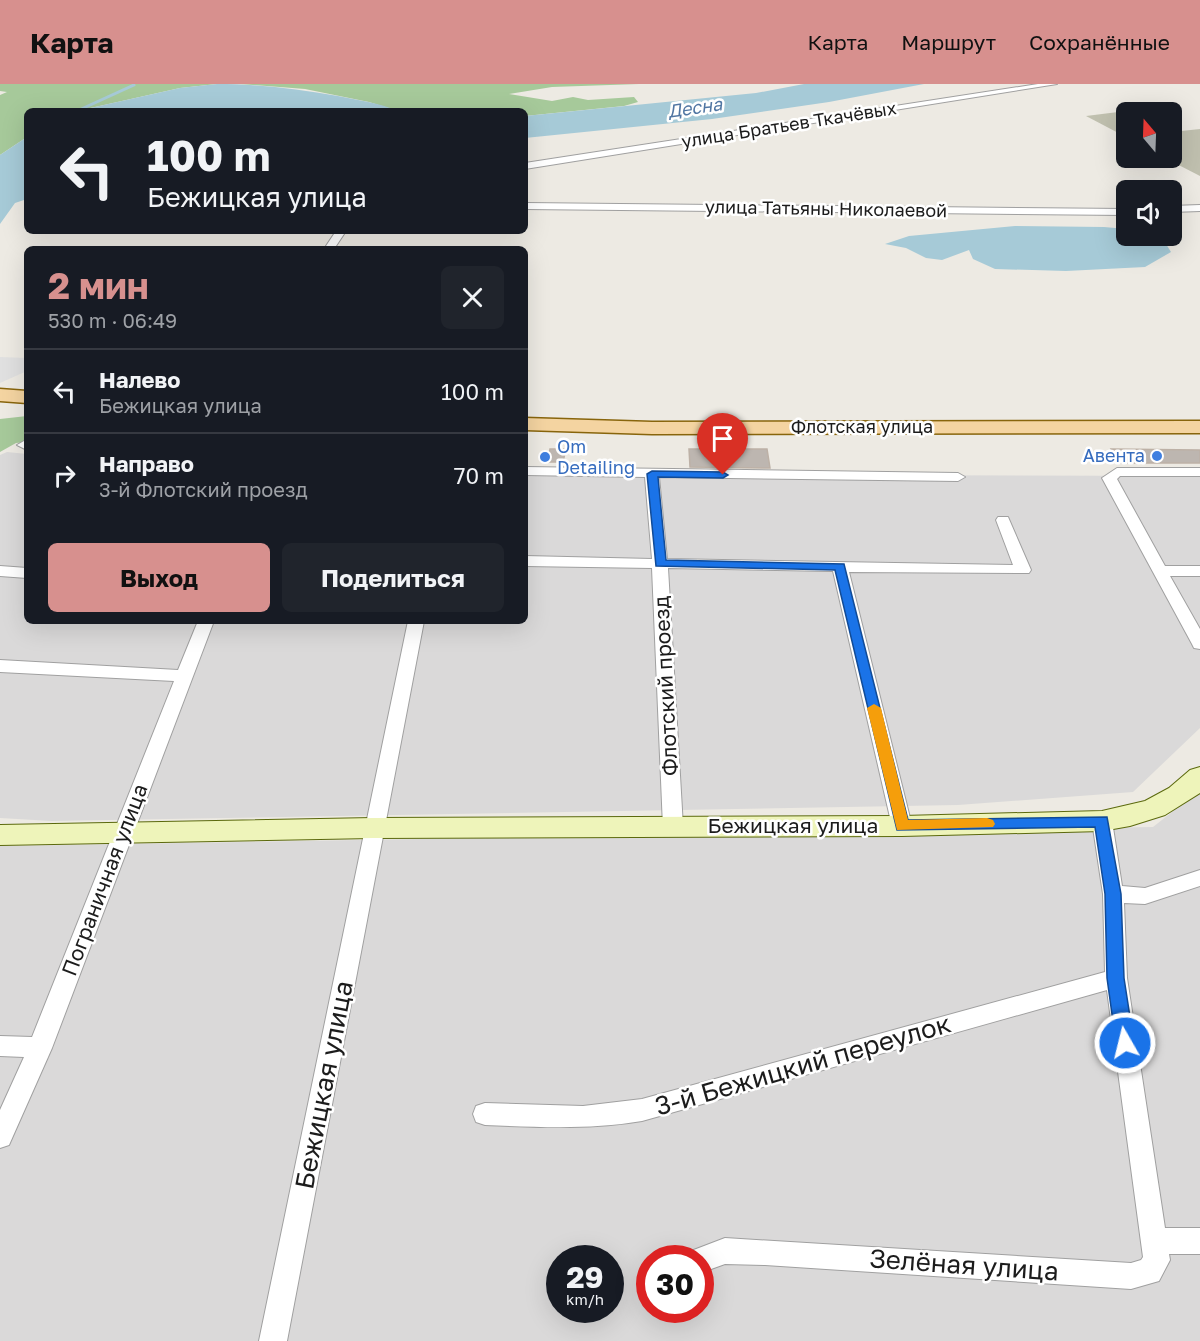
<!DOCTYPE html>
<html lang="ru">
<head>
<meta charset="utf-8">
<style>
	:root { --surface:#171b24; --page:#20242c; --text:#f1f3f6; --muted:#9ea1a6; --line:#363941; --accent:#d7908e }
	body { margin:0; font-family:"Golos Text",sans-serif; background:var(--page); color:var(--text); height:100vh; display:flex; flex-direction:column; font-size:22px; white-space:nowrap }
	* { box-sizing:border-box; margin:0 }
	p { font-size:20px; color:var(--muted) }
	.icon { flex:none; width:33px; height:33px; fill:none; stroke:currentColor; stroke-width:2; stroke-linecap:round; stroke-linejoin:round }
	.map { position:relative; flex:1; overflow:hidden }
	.panel { position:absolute; left:24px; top:162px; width:504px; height:378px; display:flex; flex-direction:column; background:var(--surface); border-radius:9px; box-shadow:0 6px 24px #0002 }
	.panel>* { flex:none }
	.guide { position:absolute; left:24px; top:24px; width:504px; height:126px; border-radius:9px; box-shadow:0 6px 24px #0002; background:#171b24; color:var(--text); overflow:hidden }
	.needle { width:39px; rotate:341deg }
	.buttons { position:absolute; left:1116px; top:18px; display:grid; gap:12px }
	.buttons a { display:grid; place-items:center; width:66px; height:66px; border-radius:9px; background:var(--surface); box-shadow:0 6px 24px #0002; font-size:30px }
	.speed { position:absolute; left:546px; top:1161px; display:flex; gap:12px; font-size:30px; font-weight:700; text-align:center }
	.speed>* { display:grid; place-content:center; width:78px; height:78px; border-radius:50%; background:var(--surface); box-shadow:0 6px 24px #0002; line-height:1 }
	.speed small { font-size:15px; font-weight:400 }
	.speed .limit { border:9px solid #d22; background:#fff; color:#111 }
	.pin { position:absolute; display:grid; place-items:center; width:51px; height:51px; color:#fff; margin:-62px -26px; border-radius:50% 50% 50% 0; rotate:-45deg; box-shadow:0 0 6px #0007 }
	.pin .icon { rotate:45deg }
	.me { position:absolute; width:66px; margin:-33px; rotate:352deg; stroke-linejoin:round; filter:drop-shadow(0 0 4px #0008) }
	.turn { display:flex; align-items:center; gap:21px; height:126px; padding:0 24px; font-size:27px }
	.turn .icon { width:78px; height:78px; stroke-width:2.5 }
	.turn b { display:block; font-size:42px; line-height:51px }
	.round { display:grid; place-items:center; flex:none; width:63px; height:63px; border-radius:9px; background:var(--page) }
	.overview { display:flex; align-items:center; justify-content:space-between; height:102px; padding:0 24px }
	h1 { font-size:36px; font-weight:700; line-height:45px; color:var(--accent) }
	.primary-button { display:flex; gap:12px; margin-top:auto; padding:12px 24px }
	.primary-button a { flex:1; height:69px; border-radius:9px; background:var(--accent); color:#111; font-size:24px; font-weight:700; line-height:69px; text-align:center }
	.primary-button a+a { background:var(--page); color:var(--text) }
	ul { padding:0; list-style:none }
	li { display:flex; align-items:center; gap:18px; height:84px; padding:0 24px; border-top:2px solid var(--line) }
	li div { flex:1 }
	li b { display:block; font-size:22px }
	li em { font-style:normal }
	header { display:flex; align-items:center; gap:36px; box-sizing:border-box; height:84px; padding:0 30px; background:var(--accent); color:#111 }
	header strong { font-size:28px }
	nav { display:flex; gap:33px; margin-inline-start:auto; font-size:21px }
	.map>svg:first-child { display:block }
</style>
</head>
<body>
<header>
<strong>Карта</strong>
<nav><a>Карта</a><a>Маршрут</a><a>Сохранённые</a></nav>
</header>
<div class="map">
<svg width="1200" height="1257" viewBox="0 0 1200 1257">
	<rect width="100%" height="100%" fill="#edeae3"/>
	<path fill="#dad9d9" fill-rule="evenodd" d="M7 368 27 370V537H525V390L1200 392V644L1133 708 958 721 51 737 0 734V371Z
		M1200 706V1257H0V762L1153 743ZM560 1174H610V1226H560ZM650 1174H700V1226H650Z"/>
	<path fill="#c0c0af" d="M1118 28 1126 32V53L1086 32Z
		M1200 45V92L1165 74H1172V48Z"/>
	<path fill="#a6c99a" d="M0 0H217L180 4 77 27H27V53L0 71V11L7 8 0 7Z
		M240 0H639L552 3 509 10 552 17 573 13 588 16 634 13 638 18 624 22 525 32V27H398L369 18 305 5Z
		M27 332V358L16 359 0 368V335Z"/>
	<path fill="#e0e0e0" d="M0 273 27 274V287L0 299Z"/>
	<path fill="#a6cad7" d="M217 0C259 0 297 5 338 12 358 16 379 19 398 27H77L180 4Z
		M804 0H924L829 18 712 35 525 54V32L756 9Z
		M27 53V115L15 119 0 140V71Z
		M1015 142 1104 143 1126 145V152H1161L1171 168 1145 183 1066 187 995 185 973 175 969 166 942 176 926 174 906 164 885 160 909 152Z"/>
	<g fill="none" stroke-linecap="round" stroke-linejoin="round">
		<path stroke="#a6cad7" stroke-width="3" d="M77 27 134 1"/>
	</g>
	<path fill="#bdb6b0" stroke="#bdb1a6" stroke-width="1.5" d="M550 365H566L563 378H548Z
		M689 365H767L770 384 690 383Z
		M1111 365 1200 366V379H1119Z"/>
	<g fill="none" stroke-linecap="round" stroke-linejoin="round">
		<g stroke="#a0a0a0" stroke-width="2">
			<path id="street" d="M1038 0H1057L525 85V79Z
				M525 119 1126 125V131L525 125Z
				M1200 121V127L1172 128V122Z
				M336 147H346L334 165H324Z
				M24 357 27 358V366L17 361Z
				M525 383 958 389 965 393 958 397 659 393 667 475 1013 481 996 436 998 433H1008L1031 486 1029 489 849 488 912 742 909 747 902 749 895 747 892 742 833 487 668 484 683 743 680 748 673 750 666 748 663 743 652 484 525 482V472L652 475 645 393 525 391Z
				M1117 384H1200V392H1120L1117 395 1165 482H1200V492H1170L1200 545V565L1194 564 1192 560 1102 394Z
				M0 482 27 484V494L0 492Z
				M198 537H214L52 964 9 1061 0 1064V1026L24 973 0 972V952L32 953 174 597 0 588V576L178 586Z
				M408 537H424L287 1257H259Z
				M1102 730 1109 732 1112 737 1122 802 1145 804 1200 786V802L1145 820 1124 819 1127 894 1165 1144H1200V1170H1169L1170 1176 1159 1197 1131 1205 765 1181 725 1180 700 1189V1174H687L691 1167 725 1154 1131 1179 1141 1176 1143 1173 1107 906 642 1037C590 1046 538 1043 485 1041L476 1038 473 1030 476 1022 485 1019 583 1022 642 1015 1105 888 1103 810 1092 737 1095 732Z"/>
		</g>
		<g stroke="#5b690d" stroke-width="2">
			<path id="secondary" d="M1200 683V709L1165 731 1130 742 1102 747 902 752 373 754 0 761V741L373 734 902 732 1102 727 1145 717 1169 704 1190 686Z"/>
		</g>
		<g stroke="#88650c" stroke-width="3">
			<path id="primary" d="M0 305 27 307V319L0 317Z
				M525 334 652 338 1200 337V349L652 350 525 346Z"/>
		</g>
		<use href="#street" fill="#fff" fill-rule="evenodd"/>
		<use href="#secondary" fill="#eef4ba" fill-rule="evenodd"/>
		<use href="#primary" fill="#f4d4a1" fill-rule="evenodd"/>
	</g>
	<path fill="#1a73e8" stroke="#114b97" stroke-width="1.5" d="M652 387 723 388 728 391 723 394 658 393 666 476 844 480 908 736 1107 733 1121 810 1124 894 1134 959 1132 965 1125 967 1119 965 1116 959 1107 894 1105 810 1095 743 897 746 835 486 656 482 647 390Z"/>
	<path fill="#f59e0b" d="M874 620 881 624 908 736 987 734 993 736 995 740 993 743 897 746 867 624Z"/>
	<g fill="#3f7fe0" stroke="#fff" stroke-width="2">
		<circle cx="1157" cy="372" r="6"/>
		<circle cx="545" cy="373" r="6"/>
	</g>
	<g text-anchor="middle" stroke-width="5" stroke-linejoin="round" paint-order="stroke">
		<g font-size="18" font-style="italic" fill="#5176a3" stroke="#fff">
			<text transform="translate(695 24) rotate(-8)" y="6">Десна</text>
		</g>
		<g font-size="18" fill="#1c1c1c" stroke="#fff">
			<text transform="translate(789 41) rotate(-9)" y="6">улица Братьев Ткачёвых</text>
			<text transform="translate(826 125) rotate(1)" y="6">улица Татьяны Николаевой</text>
			<text x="862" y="349">Флотская улица</text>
		</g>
		<g font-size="18" fill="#366cbe" stroke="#fff" text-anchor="start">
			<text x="557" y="369">Om<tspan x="557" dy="21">Detailing</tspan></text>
			<text x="1145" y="378" text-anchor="end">Авента</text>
		</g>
		<g font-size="21" fill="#1c1c1c" stroke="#fff">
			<text transform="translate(666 602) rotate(-93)" y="7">Флотский проезд</text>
			<text x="793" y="749">Бежицкая улица</text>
			<text transform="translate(105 796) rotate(-69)" y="7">Пограничная улица</text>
		</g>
		<g font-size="26" fill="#1c1c1c" stroke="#fff">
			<text transform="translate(803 981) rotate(-16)" y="9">3-й Бежицкий переулок</text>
			<text transform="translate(324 1001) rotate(-79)" y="9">Бежицкая улица</text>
			<text transform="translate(964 1181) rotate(4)" y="9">Зелёная улица</text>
		</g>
	</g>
</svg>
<div class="buttons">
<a><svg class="needle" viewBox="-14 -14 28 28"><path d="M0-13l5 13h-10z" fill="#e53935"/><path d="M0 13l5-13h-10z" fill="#9ea1a6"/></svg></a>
<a><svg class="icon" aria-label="sound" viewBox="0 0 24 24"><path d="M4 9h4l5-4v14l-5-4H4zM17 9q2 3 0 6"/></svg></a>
</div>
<div class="speed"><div>29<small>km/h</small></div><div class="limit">30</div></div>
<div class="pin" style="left:723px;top:391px;background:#d93025"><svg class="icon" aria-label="arrive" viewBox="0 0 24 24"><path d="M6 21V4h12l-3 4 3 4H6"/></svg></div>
<svg class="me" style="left:1125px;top:959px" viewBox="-20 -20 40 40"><circle r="17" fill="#1a73e8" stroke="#fff" stroke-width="3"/><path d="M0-11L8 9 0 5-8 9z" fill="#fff"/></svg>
<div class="guide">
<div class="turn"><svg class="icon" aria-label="left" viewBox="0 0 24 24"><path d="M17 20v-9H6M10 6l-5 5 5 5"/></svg><div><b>100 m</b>Бежицкая улица</div></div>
</div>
<section class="panel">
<div class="overview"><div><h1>2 мин</h1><p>530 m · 06:49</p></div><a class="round"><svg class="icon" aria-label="close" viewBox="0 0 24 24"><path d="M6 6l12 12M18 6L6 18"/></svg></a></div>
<ul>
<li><svg class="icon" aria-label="left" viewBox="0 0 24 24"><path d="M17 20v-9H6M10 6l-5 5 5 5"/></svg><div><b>Налево</b><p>Бежицкая улица</p></div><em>100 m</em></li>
<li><svg class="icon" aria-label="right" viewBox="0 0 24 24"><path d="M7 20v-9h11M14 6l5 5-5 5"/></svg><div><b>Направо</b><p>3-й Флотский проезд</p></div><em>70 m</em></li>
</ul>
<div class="primary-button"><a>Выход</a><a>Поделиться</a></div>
</section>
</div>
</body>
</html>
